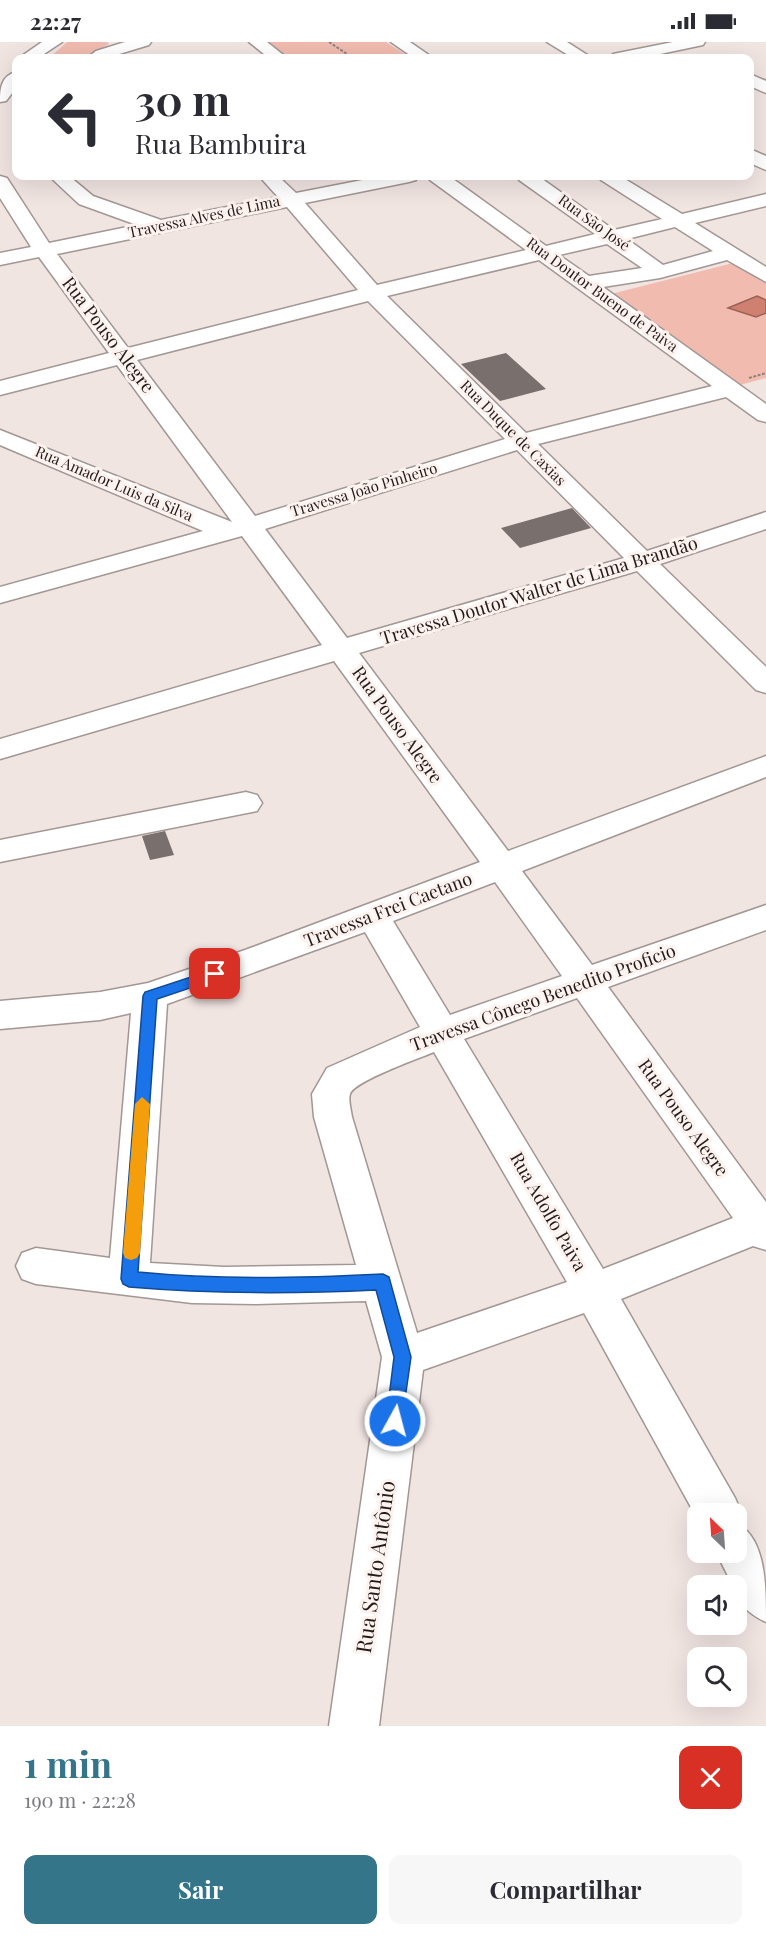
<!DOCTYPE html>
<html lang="pt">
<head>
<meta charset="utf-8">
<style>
	:root { --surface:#fff; --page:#f7f7f7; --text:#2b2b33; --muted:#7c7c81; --accent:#357589 }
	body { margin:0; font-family:"Playfair Display",serif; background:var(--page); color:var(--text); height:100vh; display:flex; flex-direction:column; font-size:22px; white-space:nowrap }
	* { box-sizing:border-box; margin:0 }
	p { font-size:20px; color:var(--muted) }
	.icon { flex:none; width:33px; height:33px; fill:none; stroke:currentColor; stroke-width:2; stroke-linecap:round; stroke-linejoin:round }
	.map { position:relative; height:1684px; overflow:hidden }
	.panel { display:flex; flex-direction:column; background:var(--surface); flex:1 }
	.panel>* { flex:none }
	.banner { position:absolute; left:12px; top:12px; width:742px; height:126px; border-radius:12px; box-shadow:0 6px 24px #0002; background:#fff; color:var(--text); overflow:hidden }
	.needle { width:39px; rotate:335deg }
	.tools { position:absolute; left:687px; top:1461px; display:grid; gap:12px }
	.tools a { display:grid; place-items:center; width:60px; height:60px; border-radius:12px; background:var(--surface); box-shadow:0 6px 24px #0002; font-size:30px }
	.pin { position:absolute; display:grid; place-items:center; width:51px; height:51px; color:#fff; margin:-26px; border-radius:12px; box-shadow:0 3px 9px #0006 }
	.me { position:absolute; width:66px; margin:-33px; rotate:7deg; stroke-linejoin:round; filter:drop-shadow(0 0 4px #0008) }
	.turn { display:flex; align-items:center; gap:21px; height:126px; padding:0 24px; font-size:27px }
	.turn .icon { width:78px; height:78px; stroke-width:2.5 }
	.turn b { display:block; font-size:42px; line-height:51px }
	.round { display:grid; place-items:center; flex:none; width:63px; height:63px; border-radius:12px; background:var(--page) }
	.headline { display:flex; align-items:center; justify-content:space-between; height:102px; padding:0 24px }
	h1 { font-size:36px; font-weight:700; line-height:45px; color:var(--accent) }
	.cta { display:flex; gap:12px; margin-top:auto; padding:12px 24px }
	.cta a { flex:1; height:69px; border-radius:12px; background:var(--accent); color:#fff; font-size:24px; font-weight:700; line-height:69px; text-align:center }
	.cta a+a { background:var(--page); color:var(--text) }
	.status { display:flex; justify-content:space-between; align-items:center; height:42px; padding:0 30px; background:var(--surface); direction:ltr }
	.status svg { height:16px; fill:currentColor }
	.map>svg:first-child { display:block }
</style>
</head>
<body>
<div class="status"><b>22:27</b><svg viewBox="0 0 49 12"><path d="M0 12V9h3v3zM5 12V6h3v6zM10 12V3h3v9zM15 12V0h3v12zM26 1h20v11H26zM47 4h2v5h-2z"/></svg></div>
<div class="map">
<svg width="766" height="1684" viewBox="0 0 766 1684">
	<rect width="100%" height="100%" fill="#f1e5e2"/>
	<path fill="#f1bbaf" d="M67 0H107L109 2 86 16H49Z
		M262 0H386L411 16H284Z
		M733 221 766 242V336L736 344 611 252Z"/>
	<path fill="#cf8070" stroke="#9a6256" stroke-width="1.5" d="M757 254 766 258V271L756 275 728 266Z"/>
	<path fill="#796f6c" d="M506 311 546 347 500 359 461 322Z
		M572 466 591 486 520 506 501 486Z
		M165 789 174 813 150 818 142 794Z"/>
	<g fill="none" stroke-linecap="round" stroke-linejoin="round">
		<g stroke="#a29794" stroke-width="3">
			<path id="minor" d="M42 0H62L38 16H19Z
				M125 0H151L149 3 106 16H87L96 9Z
				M249 0H267L287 16H269Z
				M391 0H410L433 16H414Z
				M547 0H567L592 16H573Z
				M673 0H705L703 3 641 16H611L613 12Z
				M16 30V46L6 59 0 60C0 47 1 34 16 30Z
				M750 32 766 39V51L750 44Z
				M750 107 766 114V128L750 121Z
				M0 134 7 136 49 201 137 183 79 162 49 134H69L93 154 161 178 278 155 259 134H278L296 151 383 134H418L416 138 409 140 305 161 377 243 526 208 430 138 428 134H449L546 204 595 192 519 138 517 134H538L614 188 662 177 601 138 599 134H620L682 172 766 152V164L695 181 766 225V240L727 218 660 236 603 245 766 362V380L758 378 726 355 538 402 647 509 766 470V487L660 522 766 625V651L756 648 637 529 359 611 508 809 766 714V735L522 829 592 923 766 863V888L608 945 766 1160V1208L753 1204 621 1257 735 1456 742 1472 738 1482C766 1498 766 1544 766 1580 751 1573 736 1562 736 1544H733L716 1510H736V1472H698V1478L584 1271 423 1328 379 1684H329L382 1315 366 1259 256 1262 192 1261 36 1242 22 1237 16 1224 22 1211 36 1206 110 1216 131 971 100 978 0 987V959L100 950 148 941 245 908 480 820 334 619 0 717V697L322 603 242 494 0 561V545L203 489 0 403V388L232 480 117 323 0 353V339L109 311 39 215 0 223V211L31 205 0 156ZM287 165 358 248 128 306 57 212ZM675 185 713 209 663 223 627 197ZM607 202 642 226 589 234 559 213ZM539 218 712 344 526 391 387 254ZM368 259 505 397 255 474 137 318ZM517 408 624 516 347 596 265 487ZM495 840 562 934 450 973 393 879ZM365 890 420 985 327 1026 312 1052 314 1075 356 1223 224 1225 150 1221 167 962ZM577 956 733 1176 603 1227 464 997ZM434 1010 567 1240 417 1291 352 1075C351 1068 348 1058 350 1052 354 1039 420 1016 434 1010Z
				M246 750 257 753 262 761 257 769 0 820V798Z"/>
		</g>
		<path stroke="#8b8280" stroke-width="2" stroke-dasharray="3 1.5" stroke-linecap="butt" d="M329 0 353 16
			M749 336 766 331"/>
		<use href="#minor" fill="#fff" fill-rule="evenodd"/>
	</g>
	<path fill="#1a73e8" stroke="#114b97" stroke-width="1.5" d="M215 927 222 932 220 936 157 957 138 1230C220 1238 301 1236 383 1232L389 1235 411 1315 401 1385 395 1387 389 1385 386 1379 394 1315 376 1248C293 1252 212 1252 129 1245L123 1242 121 1237 143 954 145 950Z"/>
	<path fill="#f59e0b" d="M142 1055 150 1062 140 1211 137 1216 131 1218 125 1216 123 1211 135 1062Z"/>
	<g text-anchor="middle" stroke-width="6" stroke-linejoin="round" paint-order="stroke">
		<g font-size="15" fill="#201c1b" stroke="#fef2ef">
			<text transform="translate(204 175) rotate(-12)" y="5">Travessa Alves de Lima</text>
			<text transform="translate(594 181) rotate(36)" y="5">Rua São José</text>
			<text transform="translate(602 253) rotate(36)" y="5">Rua Doutor Bueno de Paiva</text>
			<text transform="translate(513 391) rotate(45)" y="5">Rua Duque de Caxias</text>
			<text transform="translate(114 442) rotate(23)" y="5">Rua Amador Luis da Silva</text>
			<text transform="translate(364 448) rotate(-17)" y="5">Travessa João Pinheiro</text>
		</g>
		<g font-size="18" fill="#201c1b" stroke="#fef2ef">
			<text transform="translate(108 293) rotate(53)" y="6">Rua Pouso Alegre</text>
			<text transform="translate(539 549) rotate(-17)" y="6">Travessa Doutor Walter de Lima Brandão</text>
			<text transform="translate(397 683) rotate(54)" y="6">Rua Pouso Alegre</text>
			<text transform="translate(388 868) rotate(-21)" y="6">Travessa Frei Caetano</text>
			<text transform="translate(543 956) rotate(-20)" y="6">Travessa Cônego Benedito Proficio</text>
			<text transform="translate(683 1076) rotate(54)" y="6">Rua Pouso Alegre</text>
			<text transform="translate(548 1170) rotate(60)" y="6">Rua Adolfo Paiva</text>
		</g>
		<g font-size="21" fill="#201c1b" stroke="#fef2ef">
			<text transform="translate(376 1525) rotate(-82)" y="7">Rua Santo Antônio</text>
		</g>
	</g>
</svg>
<div class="tools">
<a><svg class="needle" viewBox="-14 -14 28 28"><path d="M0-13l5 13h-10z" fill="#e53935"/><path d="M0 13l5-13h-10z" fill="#7c7c81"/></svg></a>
<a><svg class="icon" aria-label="sound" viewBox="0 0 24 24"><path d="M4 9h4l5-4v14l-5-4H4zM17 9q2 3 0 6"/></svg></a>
<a><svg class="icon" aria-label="search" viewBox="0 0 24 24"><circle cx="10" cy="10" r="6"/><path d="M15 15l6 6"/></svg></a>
</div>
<div class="pin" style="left:215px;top:932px;background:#d93025"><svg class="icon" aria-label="arrive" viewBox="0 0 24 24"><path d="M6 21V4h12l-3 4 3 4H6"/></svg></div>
<svg class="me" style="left:395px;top:1379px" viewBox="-20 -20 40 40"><circle r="17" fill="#1a73e8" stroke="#fff" stroke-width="3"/><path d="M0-11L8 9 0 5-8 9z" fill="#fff"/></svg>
<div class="banner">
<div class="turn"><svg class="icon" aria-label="left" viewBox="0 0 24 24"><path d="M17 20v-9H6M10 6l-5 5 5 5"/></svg><div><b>30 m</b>Rua Bambuira</div></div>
</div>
</div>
<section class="panel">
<div class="headline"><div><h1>1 min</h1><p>190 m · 22:28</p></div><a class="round" style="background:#d93025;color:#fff"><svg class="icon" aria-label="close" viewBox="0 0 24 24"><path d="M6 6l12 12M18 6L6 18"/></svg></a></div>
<div class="cta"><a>Sair</a><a>Compartilhar</a></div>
</section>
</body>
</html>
